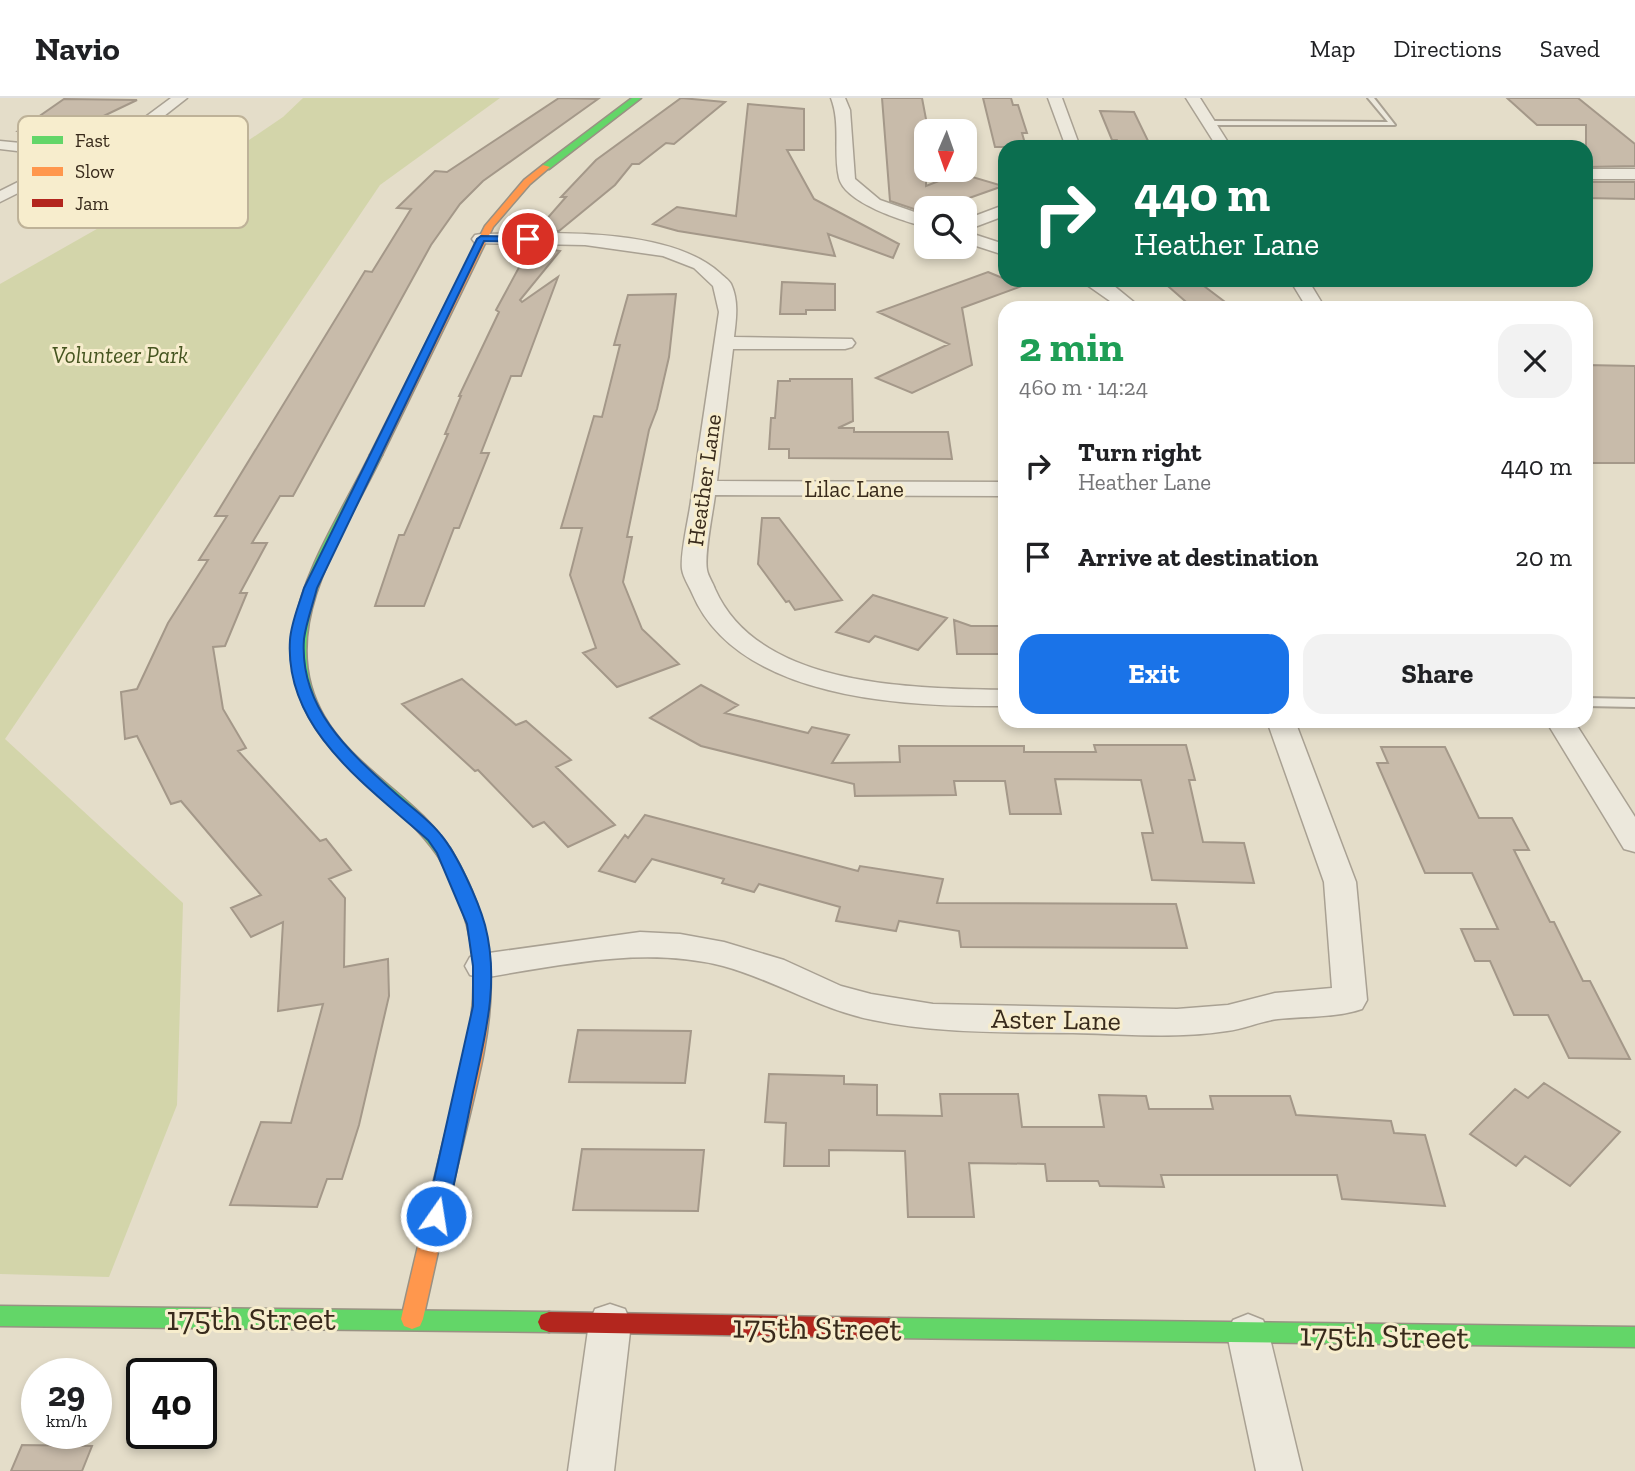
<!DOCTYPE html>
<html lang="en">
<head>
<meta charset="utf-8">
<style>
	:root { --surface:#fff; --page:#f2f2f2; --text:#202124; --muted:#757577; --line:#e0e0e0; --accent:#1a73e8 }
	body { margin:0; font-family:"Zilla Slab",serif; background:var(--page); color:var(--text); height:100vh; display:flex; flex-direction:column; font-size:26px; white-space:nowrap }
	* { box-sizing:border-box; margin:0 }
	p { font-size:23px; color:var(--muted) }
	.icon { flex:none; width:38px; height:38px; fill:none; stroke:currentColor; stroke-width:2; stroke-linecap:round; stroke-linejoin:round }
	.map { position:relative; flex:1; overflow:hidden }
	.panel { position:absolute; left:998px; top:203px; width:595px; height:427px; display:flex; flex-direction:column; background:var(--surface); border-radius:21px; box-shadow:0 4px 10px #0003 }
	.panel>* { flex:none }
	.guide { position:absolute; left:998px; top:42px; width:595px; height:147px; border-radius:21px; box-shadow:0 4px 10px #0003; background:#0b6e4f; color:#fff; overflow:hidden }
	.needle { width:46px; rotate:182deg }
	.fabs { position:absolute; left:914px; top:21px; display:grid; gap:14px }
	.fabs a { display:grid; place-items:center; width:63px; height:63px; border-radius:14px; background:var(--surface); box-shadow:0 4px 10px #0003; font-size:35px }
	.speed { position:absolute; left:21px; top:1260px; display:flex; gap:14px; font-size:35px; font-weight:700; text-align:center }
	.speed>* { display:grid; place-content:center; width:91px; height:91px; border-radius:50%; background:var(--surface); box-shadow:0 4px 10px #0003; line-height:1 }
	.speed small { font-size:18px; font-weight:400 }
	.speed .limit { border:4px solid #111; border-radius:10px; background:#fff; color:#111 }
	.pin { position:absolute; display:grid; place-items:center; width:60px; height:60px; color:#fff; margin:-30px; border:4px solid #fff; border-radius:50%; box-shadow:0 2px 7px #0007 }
	.me { position:absolute; width:77px; margin:-38px; rotate:13deg; stroke-linejoin:round; filter:drop-shadow(0 0 5px #0008) }
	.turn { display:flex; align-items:center; gap:24px; height:147px; padding:0 21px; font-size:32px }
	.turn .icon { width:91px; height:91px; stroke-width:2.5 }
	.turn b { display:block; font-size:49px; line-height:60px }
	.round { display:grid; place-items:center; flex:none; width:74px; height:74px; border-radius:21px; background:var(--page) }
	.overview { display:flex; align-items:center; justify-content:space-between; height:119px; padding:0 21px }
	h1 { font-size:42px; font-weight:800; line-height:52px; color:#1e9e55 }
	.primary-button { display:flex; gap:14px; margin-top:auto; padding:14px 21px }
	.primary-button a { flex:1; height:80px; border-radius:21px; background:var(--accent); color:#fff; font-size:28px; font-weight:800; line-height:80px; text-align:center }
	.primary-button a+a { background:var(--page); color:var(--text) }
	ul { padding:0; list-style:none }
	li { display:flex; align-items:center; gap:21px; height:91px; padding:0 21px }
	li div { flex:1 }
	li b { display:block; font-size:26px }
	li em { font-style:normal }
	header { display:flex; align-items:center; gap:42px; box-sizing:border-box; height:98px; padding:0 35px; background:var(--surface); border-bottom:2px solid var(--line) }
	header strong { font-size:33px }
	nav { display:flex; gap:38px; margin-inline-start:auto; font-size:24px }
	.map>svg:first-child { display:block }
</style>
</head>
<body>
<header>
<strong>Navio</strong>
<nav><a>Map</a><a>Directions</a><a>Saved</a></nav>
</header>
<div class="map">
<svg width="1635" height="1373" viewBox="0 0 1635 1373">
	<rect width="100%" height="100%" fill="#e4ddc9"/>
	<path fill="#d3d5aa" d="M303 0H500L380 87 5 641 183 805 177 1007 109 1179 0 1176V186L227 57 283 19Z"/>
	<path fill="#c8bbaa" stroke="#a49889" stroke-width="2" d="M559 0 598 1 483 83 460 106 431 147 293 398H280L252 445H267L240 495H247L225 548 213 549 223 611 246 650 238 653 320 743 326 741 351 772 329 781 345 800 344 869 388 861 389 898 359 1027 342 1081H327L317 1109 230 1107 261 1024 291 1025 323 906 278 913 283 824 251 839 231 810 261 797 181 703 171 706 137 638 125 641 121 594 137 591 168 525 208 462H199L227 418H215L365 173 372 174 411 111 397 110 435 73 447 74Z
		M681 0 725 4 674 46 666 45 639 66H632L615 87 559 133 537 132 566 99H561L596 62Z
		M882 0H922L926 21V88L959 75 1003 88 941 110H926V115L890 103Z
		M983 0H1011L1013 7H1018L1027 35H1022L1026 49H995Z
		M1507 0H1578L1635 46V68L1586 69V27H1537Z
		M64 1 137 2 64 37 18 33Z
		M748 6 804 11V52H787L814 101 899 146 893 160 828 136 835 158 678 133 653 126 677 109 736 118Z
		M1100 13 1134 14 1151 49H1120L1117 42H1112Z
		M1586 84H1635V101L1586 100Z
		M530 149 560 153 520 202 522 204 558 179 521 278H511L481 355H489L459 430H454L424 508H375L399 437H404L448 336H445L461 298H459L499 214 496 212Z
		M988 174 1022 188 962 210 972 267 912 295 876 280 949 246 878 214Z
		M1161 182H1196L1233 210H1193Z
		M782 184 835 186V212H806V216H780Z
		M676 196 669 259 657 311 649 332 627 439H632L623 484 642 531 679 566 617 589 583 555 596 550 570 477 582 430H561L594 318 602 319 620 247H614L628 197Z
		M1586 267 1635 268V365H1586Z
		M790 281H852L853 323 838 330H854V334H948L952 361 789 360V351H769L771 320H775L778 283H790Z
		M762 420H779L842 502 795 512 789 503 786 504 758 466Z
		M873 497 947 520 918 552 875 538 869 544 836 534Z
		M954 522 971 528H1004V556H957Z
		M462 581 516 627 526 623 571 662 556 669 615 727 568 749 544 724 533 729 478 672 475 673 402 606Z
		M701 587 738 607 725 615 808 635 812 629 849 637 832 665 900 664 899 648H1024V654H1096L1094 647H1186L1195 682H1189L1203 744 1244 745 1254 785 1152 782 1142 735H1153L1141 682 1055 681 1061 716H1010L1005 683H954L956 697 855 698 854 686 701 648 650 620Z
		M1381 649H1445L1479 720H1512L1529 752H1514L1550 824H1554L1583 883H1590L1630 961 1569 960 1548 917H1514L1490 863H1475L1461 831H1498L1472 775H1425L1377 665H1388Z
		M645 717 858 773 860 768 943 781 937 805 1176 806 1187 850 961 849 959 833 899 823 896 833 836 823 840 809 759 786 754 794 722 785 724 781 652 761 635 784 599 773 625 737 628 740Z
		M578 932 691 933 685 985 569 984Z
		M769 976 844 978V986L877 987V1017L942 1018 940 996H1018L1022 1029H1104L1099 997 1146 998 1149 1011H1213L1210 998H1290L1296 1017 1391 1023 1394 1035 1425 1037 1445 1108 1342 1101 1337 1077H1161L1164 1089 1100 1088 1098 1083H1047L1045 1066 969 1065 974 1119H908L905 1053 829 1052V1068H784L786 1025 765 1024Z
		M1544 985 1620 1034 1570 1088 1525 1058 1516 1068 1470 1036 1515 991 1528 1000Z
		M582 1051 704 1052 698 1113 573 1112Z
		M22 1347 92 1348 82 1373H11Z"/>
	<g fill="none" stroke-linecap="round" stroke-linejoin="round">
		<g stroke="#a9a193" stroke-width="4">
			<path id="lane" d="M1368 0H1374L1395 27H1208L1205 25 1208 23 1388 24Z
				M1586 600 1635 601V609L1586 608Z"/>
		</g>
		<g stroke="#a9a193" stroke-width="3">
			<path id="street" d="M171 0H187L150 29 0 104V93L68 59 0 51V43L83 51 140 23Z
				M831 0H845L850 12 855 81 880 102 926 118V129C903 123 845 105 839 80 833 54 841 26 831 0Z
				M1048 0H1062L1080 49H1066Z
				M1186 0H1200L1231 49H1217Z
				M1586 71H1635V81H1586Z
				M1004 107V118L964 133 1004 146V157L964 144V122Z
				M481 136C548 135 668 128 720 175 723 178 729 182 731 186 739 203 736 222 734 239L852 241 855 245 852 249 845 251H733L717 383 1004 384V398L715 397C713 414 704 456 707 472 708 478 713 485 715 491 759 590 912 590 1004 592V608C906 609 737 602 692 495 689 488 683 479 682 471 680 456 689 419 691 403 700 340 710 276 719 214L713 188 694 170 663 158 585 147 475 145 472 141 475 137Z
				M1080 182 1108 183 1141 210H1120Z
				M1290 182H1308L1325 210H1307Z
				M1267 623H1295L1356 784 1367 902 1362 911C1336 920 1306 918 1278 921 1261 923 1244 931 1227 933 1176 941 1124 936 1073 935 1006 934 939 936 873 922 820 912 775 882 723 868 644 848 561 867 482 880L470 877 465 868 470 859 482 856 640 834 680 836 724 844 784 862 841 888 871 896 933 906 1177 911 1228 907 1275 895 1332 890 1324 784Z
				M1546 623H1574L1635 719V754L1624 751Z
				M610 1206 625 1211 631 1225 614 1373H568L589 1225 595 1211Z
				M1248 1216 1263 1222 1269 1236 1302 1373H1256L1227 1236 1233 1222Z"/>
		</g>
		<g stroke="#999183" stroke-width="3">
			<path id="fast" d="M632 0H641L549 71H543V67Z
				M376 353 382 357C336 452 258 554 347 649 381 686 425 710 452 754L444 760 438 758C410 717 370 692 337 657 242 556 320 458 370 357Z
				M0 1208 549 1214 557 1217 560 1224 557 1231 549 1234 0 1228Z
				M889 1220 1635 1229V1249L889 1240 881 1237 878 1230 881 1223Z"/>
		</g>
		<g stroke="#999183" stroke-width="3">
			<path id="slow" d="M543 67 550 69 530 86 493 129 382 357 376 361 372 359 370 357 485 128 524 82Z
				M444 748 450 750C515 857 489 936 462 1049 448 1106 436 1164 423 1221L420 1228 412 1231 404 1228 401 1221C414 1164 428 1106 442 1049 458 985 480 921 472 854 468 818 453 785 436 754Z"/>
		</g>
		<g stroke="#999183" stroke-width="3">
			<path id="jam" d="M549 1214 889 1220 897 1223 900 1230 897 1237 889 1240 549 1234 541 1231 538 1224 541 1217Z"/>
		</g>
		<use href="#lane" fill="#ece8dc" fill-rule="evenodd"/>
		<use href="#street" fill="#ece8dc" fill-rule="evenodd"/>
		<use href="#fast" fill="#63d668" fill-rule="evenodd"/>
		<use href="#slow" fill="#ff974d" fill-rule="evenodd"/>
		<use href="#jam" fill="#b3261e" fill-rule="evenodd"/>
	</g>
	<path fill="#1a73e8" stroke="#114b97" stroke-width="2" d="M481 138 528 139 532 141 528 144 484 143 317 490C313 506 306 525 304 541 299 609 348 653 394 694 409 708 429 721 441 737 457 756 478 802 485 827 500 884 485 938 473 994 465 1035 456 1077 447 1118L444 1125 436 1127 429 1125 426 1118 473 908V868L467 826 437 755 428 742C369 689 284 632 290 542 291 525 299 507 304 490L477 141Z"/>
	<g text-anchor="middle" stroke-width="6" stroke-linejoin="round" paint-order="stroke">
		<g font-size="23" font-style="italic" fill="#465520" stroke="#f7edcd">
			<text x="120" y="265">Volunteer Park</text>
		</g>
		<g font-size="23" fill="#382a1b" stroke="#f7edcd">
			<text transform="translate(704 382) rotate(-82)" y="8">Heather Lane</text>
			<text x="854" y="399">Lilac Lane</text>
		</g>
		<g font-size="28" fill="#382a1b" stroke="#f7edcd">
			<text transform="translate(1056 921) rotate(1)" y="10">Aster Lane</text>
		</g>
		<g font-size="33" fill="#382a1b" stroke="#f7edcd">
			<text x="251" y="1232">175th Street</text>
			<text transform="translate(817 1229) rotate(1)" y="12">175th Street</text>
			<text transform="translate(1384 1237) rotate(1)" y="12">175th Street</text>
		</g>
	</g>
	<rect x="18" y="18" width="230" height="112" rx="10" fill="#f7edcd" stroke="#beb298" stroke-width="2"/>
	<rect x="32" y="38" width="31" height="8" fill="#63d668"/>
	<rect x="32" y="69" width="31" height="9" fill="#ff974d"/>
	<rect x="32" y="101" width="31" height="8" fill="#b3261e"/>
	<g font-size="19" fill="#382a1b">
		<text x="75" y="49">Fast</text>
		<text x="75" y="80">Slow</text>
		<text x="75" y="112">Jam</text>
	</g>
</svg>
<div class="fabs">
<a><svg class="needle" viewBox="-14 -14 28 28"><path d="M0-13l5 13h-10z" fill="#e53935"/><path d="M0 13l5-13h-10z" fill="#757577"/></svg></a>
<a><svg class="icon" aria-label="search" viewBox="0 0 24 24"><circle cx="10" cy="10" r="6"/><path d="M15 15l6 6"/></svg></a>
</div>
<div class="speed"><div>29<small>km/h</small></div><div class="limit">40</div></div>
<div class="pin" style="left:528px;top:141px;background:#d93025"><svg class="icon" aria-label="arrive" viewBox="0 0 24 24"><path d="M6 21V4h12l-3 4 3 4H6"/></svg></div>
<svg class="me" style="left:436px;top:1118px" viewBox="-20 -20 40 40"><circle r="17" fill="#1a73e8" stroke="#fff" stroke-width="3"/><path d="M0-11L8 9 0 5-8 9z" fill="#fff"/></svg>
<div class="guide">
<div class="turn"><svg class="icon" aria-label="right" viewBox="0 0 24 24"><path d="M7 20v-9h11M14 6l5 5-5 5"/></svg><div><b>440 m</b>Heather Lane</div></div>
</div>
<section class="panel">
<div class="overview"><div><h1>2 min</h1><p>460 m · 14:24</p></div><a class="round"><svg class="icon" aria-label="close" viewBox="0 0 24 24"><path d="M6 6l12 12M18 6L6 18"/></svg></a></div>
<ul>
<li><svg class="icon" aria-label="right" viewBox="0 0 24 24"><path d="M7 20v-9h11M14 6l5 5-5 5"/></svg><div><b>Turn right</b><p>Heather Lane</p></div><em>440 m</em></li>
<li><svg class="icon" aria-label="arrive" viewBox="0 0 24 24"><path d="M6 21V4h12l-3 4 3 4H6"/></svg><div><b>Arrive at destination</b></div><em>20 m</em></li>
</ul>
<div class="primary-button"><a>Exit</a><a>Share</a></div>
</section>
</div>
</body>
</html>
